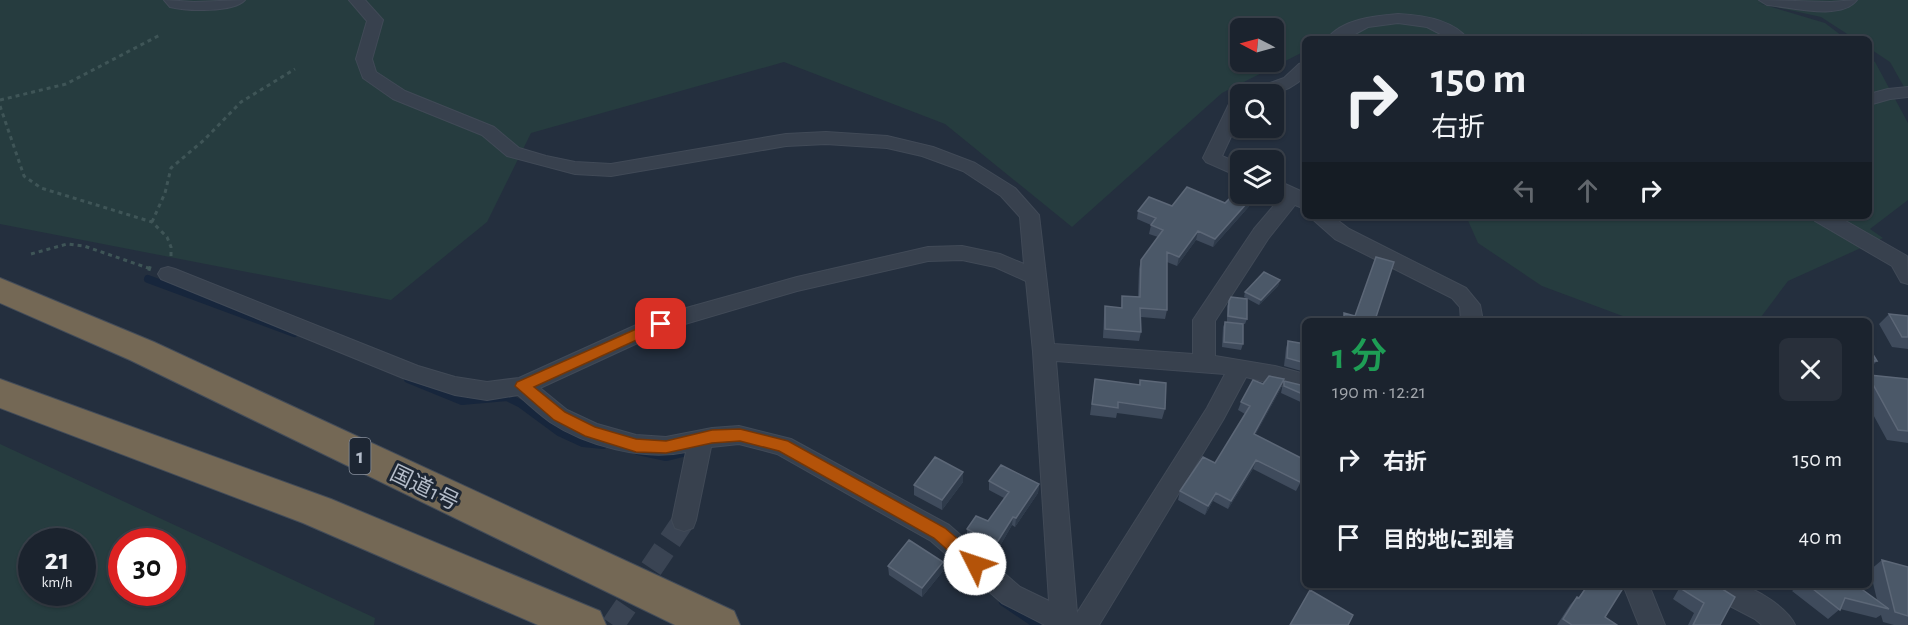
<!DOCTYPE html>
<html lang="ja">
<head>
<meta charset="utf-8">
<style>
	:root { --surface:#1b232e; --page:#282f3a; --text:#f1f3f6; --muted:#a0a4aa; --line:#39404a }
	body { margin:0; font-family:"Alegreya Sans","Noto Sans JP",sans-serif; background:var(--page); color:var(--text); height:100vh; display:flex; flex-direction:column; font-size:22px; white-space:nowrap }
	* { box-sizing:border-box; margin:0 }
	p { font-size:20px; color:var(--muted) }
	.icon { flex:none; width:33px; height:33px; fill:none; stroke:currentColor; stroke-width:2; stroke-linecap:round; stroke-linejoin:round }
	.map { position:relative; flex:1; overflow:hidden }
	.sheet { position:absolute; left:1302px; top:318px; width:570px; height:270px; display:flex; flex-direction:column; background:var(--surface); border-radius:9px; box-shadow:0 2px 4px #0004,0 0 0 2px var(--line) }
	.sheet>* { flex:none }
	.top-card { position:absolute; left:1302px; top:36px; width:570px; height:183px; border-radius:9px; box-shadow:0 2px 4px #0004,0 0 0 2px var(--line); background:#1b232e; color:var(--text); overflow:hidden }
	.needle { width:39px; rotate:276deg }
	.tools { position:absolute; left:1230px; top:18px; display:grid; gap:12px }
	.tools a { display:grid; place-items:center; width:54px; height:54px; border-radius:9px; background:var(--surface); box-shadow:0 2px 4px #0004,0 0 0 2px var(--line); font-size:30px }
	.speed { position:absolute; left:18px; top:528px; display:flex; gap:12px; font-size:30px; font-weight:700; text-align:center }
	.speed>* { display:grid; place-content:center; width:78px; height:78px; border-radius:50%; background:var(--surface); box-shadow:0 2px 4px #0004,0 0 0 2px var(--line); line-height:1 }
	.speed small { font-size:15px; font-weight:400 }
	.speed .limit { border:9px solid #d22; background:#fff; color:#111 }
	.pin { position:absolute; display:grid; place-items:center; width:51px; height:51px; color:#fff; margin:-26px; border-radius:12px; box-shadow:0 3px 9px #0006 }
	.me { position:absolute; width:66px; margin:-33px; rotate:311deg; stroke-linejoin:round; filter:drop-shadow(0 0 4px #0008) }
	.turn { display:flex; align-items:center; gap:21px; height:126px; padding:0 30px; font-size:27px }
	.turn .icon { width:78px; height:78px; stroke-width:2.5 }
	.turn b { display:block; font-size:42px; line-height:51px }
	.lanes { display:flex; align-items:center; height:57px; padding:0 30px; background:#0003; justify-content:center; gap:30px; direction:ltr }
	.lanes .off { opacity:.35 }
	.round { display:grid; place-items:center; flex:none; width:63px; height:63px; border-radius:9px; background:var(--page) }
	.head { display:flex; align-items:center; justify-content:space-between; height:102px; padding:0 30px }
	h1 { font-size:36px; font-weight:600; line-height:45px; color:#1e9e55 }
	ul { padding:0; list-style:none }
	li { display:flex; align-items:center; gap:18px; height:78px; padding:0 30px }
	li div { flex:1 }
	li b { display:block; font-size:22px }
	li em { font-style:normal }
	.map>svg:first-child { display:block }
</style>
</head>
<body>
<div class="map">
<svg width="1908" height="625" viewBox="0 0 1908 625">
	<rect width="100%" height="100%" fill="#242f3e"/>
	<path fill="#263c3f" fill-rule="evenodd" d="M0 0H1908V94L1890 62 1869 48V39H1855L1821 17 1758 3 1825 23 1846 39H1579L1582 33 1577 39H1366L1349 29 1328 39H1305V51L1222 93 1072 227 945 124 784 62 531 133 487 222 391 300 0 224ZM1240 28H1274V62H1240Z
		M1869 57 1875 62 1908 123V200L1870 229 1883 238 1788 281 1758 321H1636L1542 286 1478 243 1466 216H1869Z
		M0 444 375 618 374 625H0ZM32 542H82V592H32ZM122 542H172V592H122Z"/>
	<g fill="none" stroke-linecap="round" stroke-linejoin="round">
		<path stroke="#17263c" stroke-width="8" d="M148 279 294 333
			M408 379 462 401 507 397 521 404 559 432 583 443 603 445
			M638 451 666 457 694 450
			M1003 602 1037 625"/>
		<path stroke="#3a4453" stroke-width="23" stroke-dasharray="23 11" stroke-linecap="butt" d="M613 625 684 520"/>
		<g stroke="#414a57" stroke-width="2">
			<path id="street" d="M164 0 194 2 245 0C233 13 186 11 170 7Z
				M349 0H365L383 20 372 59 376 72 405 91 494 127 519 148 546 156 575 162 611 164 786 134 826 132 887 136 933 147 975 163 1015 188 1039 215 1054 344 1193 354V320L1197 314 1254 229 1282 196 1274 192V179L1305 193V209L1295 205 1268 239 1215 321V356L1275 366 1305 374V392L1246 377 1223 420 1099 625H1045L1002 603 931 541 777 454 739 444 711 447 696 520 693 528 684 531 675 528 672 520 686 452C644 461 586 446 550 422 539 414 528 404 518 395L487 400 455 395 403 378 161 279 158 274 161 269 168 267 175 269 418 366 455 377 487 382 519 378 654 317 797 277 928 247 962 246 1000 254 1024 264 1020 217 1001 196 963 171 922 156 887 148 826 144 786 146 611 176 575 174 507 156 482 135 393 99 363 78 356 59 367 21ZM962 260 995 267 1026 281 1033 352 1049 601 1020 587 949 525 791 439 739 426 712 428 666 437 636 435 597 424 567 410 540 388 668 329 797 291 928 261ZM1056 361 1225 374 1207 408 1077 613Z
				M1759 0 1830 2 1857 0C1841 21 1791 7 1767 5Z
				M1398 14C1421 15 1452 19 1468 39H1450L1427 27 1398 23 1368 27 1346 39H1327C1342 19 1375 16 1398 14Z
				M1305 62V76C1290 92 1269 96 1248 94L1250 90 1284 78 1299 64Z
				M1908 87V97L1890 99 1869 105V94L1888 89Z
				M1240 95V117L1222 156 1240 164V177L1206 162 1203 158 1231 100 1234 96Z
				M1309 216H1332L1349 229 1466 288 1480 305 1483 321H1461L1460 307 1452 298 1335 239Z
				M1812 216H1837L1907 256 1908 284 1901 282 1892 266 1815 221Z
				M1627 585H1649L1665 625H1639L1625 590Z
				M1701 585C1713 585 1727 583 1739 585 1757 588 1788 609 1795 625H1762L1755 619 1705 593Z"/>
		</g>
		<g stroke="#434c59" stroke-width="2">
			<path id="highway" d="M0 278 154 342 734 611 740 625H675L130 360 0 303Z
				M0 379 331 499 600 611 606 625H538L303 523 0 408Z"/>
		</g>
		<path stroke="#3f5557" stroke-width="3" stroke-dasharray="4 4" stroke-linecap="butt" d="M0 100 66 84 160 35
			M0 106 24 176 41 188 152 222 167 237 171 247V258
			M152 222 165 193 171 168 204 140 241 102 295 69
			M31 254 67 244 84 246 151 269"/>
		<path stroke="#3f5557" stroke-width="4.5" stroke-dasharray="5 5" stroke-linecap="butt" d="M148 268 151 269"/>
		<use href="#street" fill="#38414e" fill-rule="evenodd"/>
		<use href="#highway" fill="#746855" fill-rule="evenodd"/>
	</g>
	<path fill="#3f4b5c" d="M1240 194H1260L1213 247 1196 240 1177 266 1167 262V310L1165 319 1141 317V332L1139 341 1103 338 1104 315 1105 306 1121 308 1122 296 1138 297 1139 269 1141 260 1158 237 1149 234 1151 225 1137 219 1138 211 1172 206 1225 203Z
		M1280 280 1278 286 1259 305 1244 297 1245 292Z
		M1229 301 1247 319 1245 324 1227 322V306Z
		M1889 314 1908 316V349L1892 347 1879 324Z
		M1225 322 1243 344 1241 350 1222 347 1223 327Z
		M1288 341 1305 344V372L1284 366 1286 348Z
		M1869 348 1877 361 1869 369Z
		M1869 375 1908 379V443L1887 440 1869 407Z
		M1095 379 1139 385 1140 380 1165 409 1162 419 1117 413 1116 418 1090 415Z
		M1284 381 1305 386V404L1281 393 1282 388Z
		M1263 384 1281 388 1255 435 1305 460V474L1296 491 1253 469 1228 509 1213 501 1205 515 1178 500 1180 491 1215 463 1245 414 1238 410 1241 402Z
		M963 472V482L942 510 914 495V485Z
		M989 481 1039 484 1038 493 1015 527 1012 525 996 553 967 538V529L988 521 1004 498 989 490Z
		M1882 560 1908 567V625H1894L1883 622 1881 615 1876 618 1840 609 1828 619 1792 591 1799 585H1856L1877 600 1870 570Z
		M943 562V571L922 597 889 575 888 566Z
		M1587 585H1625L1605 617 1617 625H1557L1570 605 1577 597 1578 598Z
		M1681 585H1716L1720 625H1688L1694 613 1673 599Z"/>
	<path fill="#2f3b4b" d="M1255 194H1260L1213 247 1215 239Z
		M1198 231 1196 240 1177 266 1179 257Z
		M1280 280 1278 286 1259 305 1261 300Z
		M1284 379 1281 388 1251 443 1254 434Z
		M1256 460 1253 469 1228 509 1231 501Z
		M963 472V482L942 510V500Z
		M1039 484 1038 493 1015 527 1016 518Z
		M1216 493 1213 501 1205 515 1208 506Z
		M1013 517 1012 525 996 553V544Z
		M943 562V571L922 597V588Z"/>
	<path fill="#4b5868" stroke="#5c6777" stroke-width="1.5" d="M1187 187 1225 203 1240 188V194H1255L1215 239 1198 231 1179 257 1167 252V310L1140 308 1141 332 1105 329V306L1122 308V296L1140 297 1141 260 1163 230 1151 225 1156 218 1138 211 1149 197 1172 206Z
		M1376 257 1394 262 1375 320 1377 321H1344V313L1355 316Z
		M1264 272 1280 280 1261 300 1245 292Z
		M1231 297 1247 299V319L1228 316 1229 301Z
		M1889 314 1908 316V337H1902Z
		M1225 322 1243 324V344L1224 342Z
		M1288 341 1305 344V363L1287 358Z
		M1869 348 1877 361H1869Z
		M1869 375 1908 379V431L1898 430 1869 377Z
		M1269 376 1284 379 1254 434 1305 460V472L1300 482 1256 460 1231 501 1216 493 1208 506 1180 491 1203 457 1215 463 1250 406 1241 402 1253 380 1263 384Z
		M1095 379 1140 385V380L1166 383 1165 409 1118 402V408L1092 404Z
		M1284 381 1305 386V395L1284 386Z
		M935 457 963 472 942 500 914 485Z
		M1001 465 1039 484 1016 518 1013 517 996 544 967 529 976 516 988 521 1009 492 989 481Z
		M909 540 943 562 922 588 888 566Z
		M1882 560 1908 567V616L1895 612Z
		M1588 585H1625L1605 617 1617 625H1572L1563 619 1577 597 1579 598Z
		M1685 585H1716L1735 597 1720 625H1693L1704 603 1683 590Z
		M1808 585H1856L1889 609 1845 598 1840 610Z
		M1310 590 1353 615 1348 625H1290Z"/>
	<path fill="#b45309" stroke="#753606" stroke-width="1.5" d="M661 318 667 324 665 327 534 387 565 412 595 427 636 439 666 441 712 430 740 429 788 441 945 528 981 559 984 564 981 569 975 571 969 569 934 538 779 451 740 441 712 443 666 453 636 452 585 436 554 420 515 386 517 382Z"/>
	<g text-anchor="middle" stroke-width="6" stroke-linejoin="round" paint-order="stroke">
		<rect fill="#1d2633" stroke="#878f9c" stroke-width="1.5" x="349.5" y="438" width="21" height="36" rx="4.5"/>
		<g font-size="21" font-weight="bold" fill="#b4bcc9">
			<text x="360" y="463">1</text>
		</g>
		<g font-size="22" fill="#b4bcc9" stroke="#1d2633">
			<text transform="translate(425 487) rotate(26)" y="8">国道1号</text>
		</g>
	</g>
</svg>
<div class="tools">
<a><svg class="needle" viewBox="-14 -14 28 28"><path d="M0-13l5 13h-10z" fill="#e53935"/><path d="M0 13l5-13h-10z" fill="#a0a4aa"/></svg></a>
<a><svg class="icon" aria-label="search" viewBox="0 0 24 24"><circle cx="10" cy="10" r="6"/><path d="M15 15l6 6"/></svg></a>
<a><svg class="icon" aria-label="layers" viewBox="0 0 24 24"><path d="M12 4l9 5-9 5-9-5zM3 14l9 5 9-5"/></svg></a>
</div>
<div class="speed"><div>21<small>km/h</small></div><div class="limit">30</div></div>
<div class="pin" style="left:661px;top:324px;background:#d93025"><svg class="icon" aria-label="arrive" viewBox="0 0 24 24"><path d="M6 21V4h12l-3 4 3 4H6"/></svg></div>
<svg class="me" style="left:975px;top:564px" viewBox="-20 -20 40 40"><circle r="19" fill="#fff"/><path d="M0-13L10 11 0 6-10 11z" fill="#b45309"/></svg>
<div class="top-card">
<div class="turn"><svg class="icon" aria-label="right" viewBox="0 0 24 24"><path d="M7 20v-9h11M14 6l5 5-5 5"/></svg><div><b>150 m</b>右折</div></div>
<div class="lanes"><svg class="icon off" aria-label="left" viewBox="0 0 24 24"><path d="M17 20v-9H6M10 6l-5 5 5 5"/></svg><svg class="icon off" aria-label="ahead" viewBox="0 0 24 24"><path d="M12 20V5M6 11l6-6 6 6"/></svg><svg class="icon" aria-label="right" viewBox="0 0 24 24"><path d="M7 20v-9h11M14 6l5 5-5 5"/></svg></div>
</div>
<section class="sheet">
<div class="head"><div><h1>1 分</h1><p>190 m · 12:21</p></div><a class="round"><svg class="icon" aria-label="close" viewBox="0 0 24 24"><path d="M6 6l12 12M18 6L6 18"/></svg></a></div>
<ul>
<li><svg class="icon" aria-label="right" viewBox="0 0 24 24"><path d="M7 20v-9h11M14 6l5 5-5 5"/></svg><div><b>右折</b></div><em>150 m</em></li>
<li><svg class="icon" aria-label="arrive" viewBox="0 0 24 24"><path d="M6 21V4h12l-3 4 3 4H6"/></svg><div><b>目的地に到着</b></div><em>40 m</em></li>
</ul>
</section>
</div>
</body>
</html>
